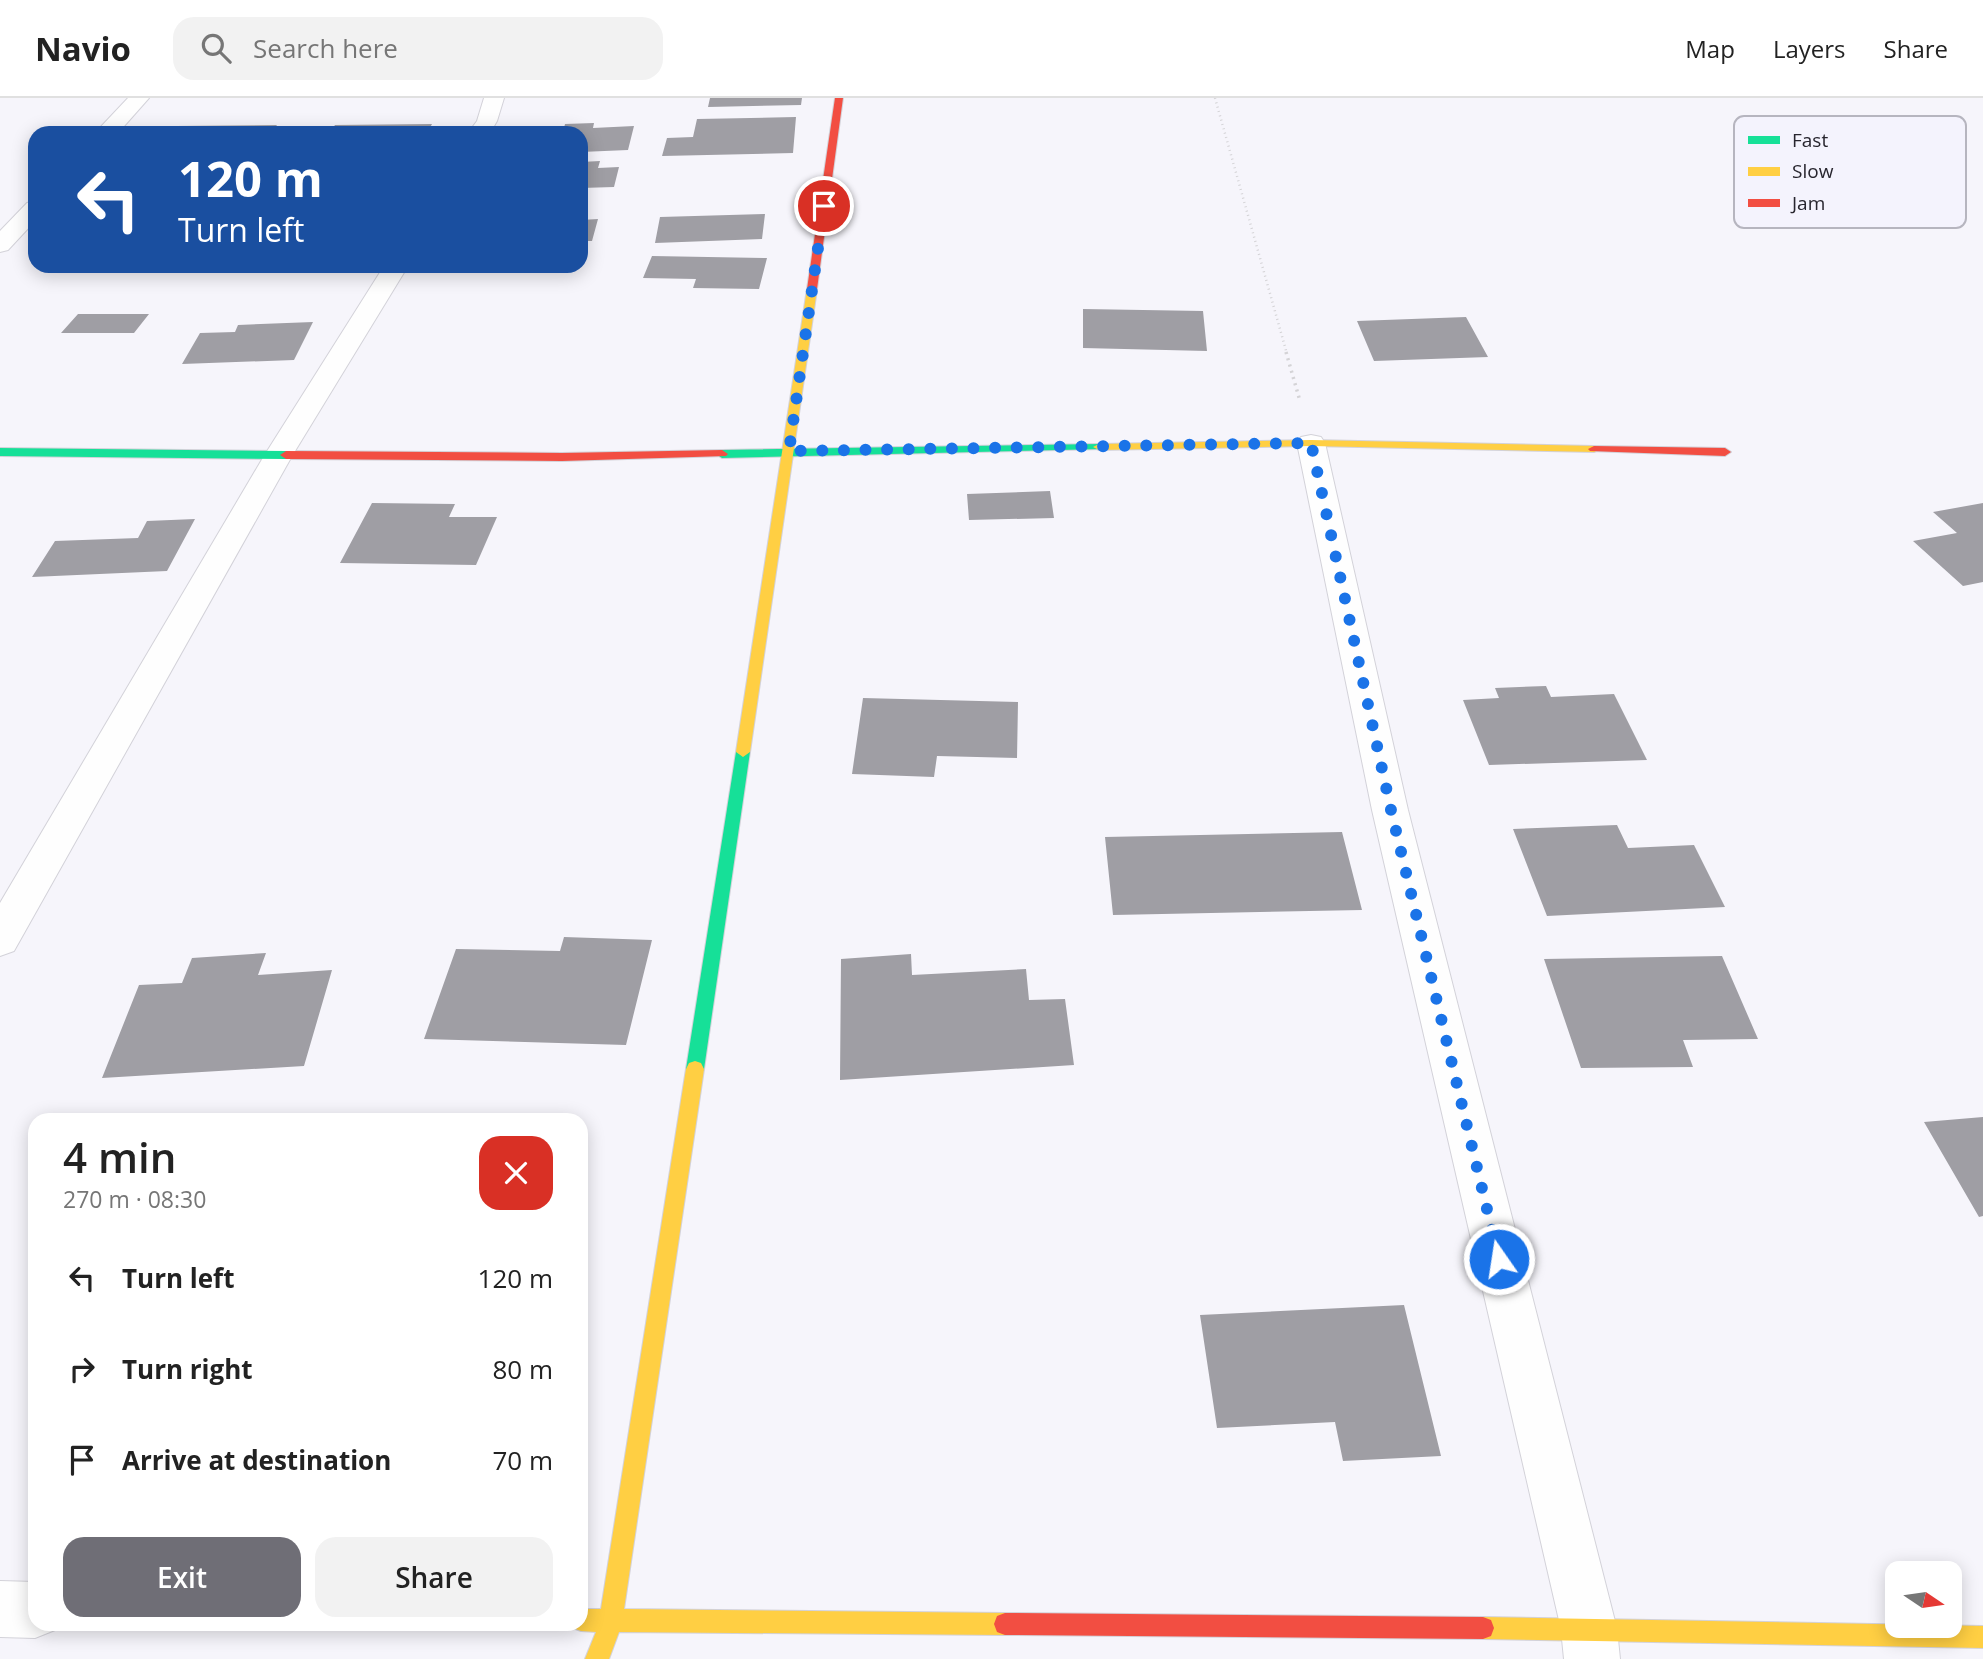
<!DOCTYPE html>
<html lang="en">
<head>
<meta charset="utf-8">
<style>
	:root { --surface:#fff; --page:#f2f2f2; --text:#222; --muted:#767676; --line:#e0e0e0; --accent:#6f6e76 }
	body { margin:0; font-family:"Open Sans",sans-serif; background:var(--page); color:var(--text); height:100vh; display:flex; flex-direction:column; font-size:26px; white-space:nowrap }
	* { box-sizing:border-box; margin:0 }
	p { font-size:23px; color:var(--muted) }
	.icon { flex:none; width:38px; height:38px; fill:none; stroke:currentColor; stroke-width:2; stroke-linecap:round; stroke-linejoin:round }
	.map { position:relative; flex:1; overflow:hidden }
	.side { position:absolute; left:28px; top:1015px; width:560px; height:518px; display:flex; flex-direction:column; background:var(--surface); border-radius:21px; box-shadow:0 4px 18px #0003 }
	.side>* { flex:none }
	.hud { position:absolute; left:28px; top:28px; width:560px; height:147px; border-radius:21px; box-shadow:0 4px 18px #0003; background:#1a4fa0; color:#fff; overflow:hidden }
	.needle { width:46px; rotate:103deg }
	.controls { position:absolute; left:1885px; top:1463px; display:grid; gap:14px }
	.controls a { display:grid; place-items:center; width:77px; height:77px; border-radius:14px; background:var(--surface); box-shadow:0 4px 18px #0003; font-size:35px }
	.pin { position:absolute; display:grid; place-items:center; width:60px; height:60px; color:#fff; margin:-30px; border:4px solid #fff; border-radius:50%; box-shadow:0 2px 7px #0007 }
	.me { position:absolute; width:77px; margin:-38px; rotate:347deg; stroke-linejoin:round; filter:drop-shadow(0 0 5px #0008) }
	.turn { display:flex; align-items:center; gap:24px; height:147px; padding:0 35px; font-size:32px }
	.turn .icon { width:91px; height:91px; stroke-width:2.5 }
	.turn b { display:block; font-size:49px; line-height:60px }
	.round { display:grid; place-items:center; flex:none; width:74px; height:74px; border-radius:21px; background:var(--page) }
	.summary { display:flex; align-items:center; justify-content:space-between; height:119px; padding:0 35px }
	h1 { font-size:42px; font-weight:600; line-height:52px }
	.cta { display:flex; gap:14px; margin-top:auto; padding:14px 35px }
	.cta a { flex:1; height:80px; border-radius:21px; background:var(--accent); color:#fff; font-size:28px; font-weight:600; line-height:80px; text-align:center }
	.cta a+a { background:var(--page); color:var(--text) }
	ul { padding:0; list-style:none }
	li { display:flex; align-items:center; gap:21px; height:91px; padding:0 35px }
	li div { flex:1 }
	li b { display:block; font-size:26px }
	li em { font-style:normal }
	header { display:flex; align-items:center; gap:42px; box-sizing:border-box; height:98px; padding:0 35px; background:var(--surface); border-bottom:2px solid var(--line) }
	header strong { font-size:33px }
	nav { display:flex; gap:38px; margin-inline-start:auto; font-size:24px }
	.search { width:490px; height:63px; background:var(--page); display:flex; align-items:center; gap:18px; box-sizing:border-box; padding:0 24px; border-radius:21px; color:var(--muted); font-size:26px }
	.map>svg:first-child { display:block }
</style>
</head>
<body>
<header>
<strong>Navio</strong>
<div class="search"><svg class="icon" aria-label="search" viewBox="0 0 24 24"><circle cx="10" cy="10" r="6"/><path d="M15 15l6 6"/></svg>Search here</div>
<nav><a>Map</a><a>Layers</a><a>Share</a></nav>
</header>
<div class="map">
<svg width="1983" height="1561" viewBox="0 0 1983 1561">
	<rect width="100%" height="100%" fill="#f6f5fb"/>
	<path fill="#9f9ea4" d="M710 0H802L801 7 708 9Z
		M796 19 793 55 662 58 667 40 693 39 697 21Z
		M594 25 593 30 634 28 628 52 581 54V35H542L543 30H564L565 26Z
		M432 26 427 35H329L335 27Z
		M277 27 271 35H171L176 28Z
		M600 63 598 70 619 69 614 89 581 90V64Z
		M765 116 762 141 655 145 660 119Z
		M598 121 592 143H581V122Z
		M652 158 767 160 759 191 693 190 696 181 643 180Z
		M1083 211 1203 213 1207 253 1083 250Z
		M78 216H149L134 235H61Z
		M1466 219 1488 259 1374 263 1357 223Z
		M313 224 294 262 182 266 200 235 235 234 238 227Z
		M1050 393 1054 420 969 422 967 396Z
		M372 405 455 406 449 419H497L476 467 340 465Z
		M1983 405V484L1963 488 1913 443 1957 435 1933 414Z
		M195 421 167 473 32 479 55 443 138 440 147 423Z
		M1546 588 1551 599 1614 596 1647 662 1489 667 1463 602 1499 600 1495 590Z
		M863 600 1018 604 1017 660 937 658 934 679 852 676Z
		M1617 727 1628 750 1694 747 1725 809 1547 818 1513 731Z
		M1342 734 1362 812 1113 817 1105 739Z
		M564 839 652 842 626 947 424 941 456 851 560 853Z
		M266 855 258 877 332 872 304 968 102 980 139 887 182 885 192 860Z
		M911 856 912 877 1026 871 1029 902 1065 901 1074 967 840 982 841 861Z
		M1722 858 1758 941 1683 942 1693 969 1581 970 1544 861Z
		M1983 1019V1118L1979 1119 1924 1024Z
		M1404 1207 1441 1358 1343 1363 1335 1324 1217 1330 1200 1217Z"/>
	<g fill="none" stroke-linecap="round" stroke-linejoin="round">
		<g stroke="#d3d2d9" stroke-width="2">
			<path id="street" d="M128 0H149L118 35H95Z
				M484 0H504L497 23 490 35H468L477 23Z
				M35 103V123L8 152 0 154V133L27 105Z
				M384 168H408L292 358 14 853 0 858V805L264 358Z
				M1311 337 1321 339 1325 345 1408 712 1617 1531 1620 1561H1564L1561 1531 1372 712 1297 345 1301 339Z
				M0 1483 35 1484V1526H57L55 1532 35 1540 0 1539Z"/>
		</g>
		<g stroke="#d3d2d9" stroke-width="2">
			<path id="fast" d="M1099 346 1105 349 1103 351 722 360 716 356 722 352Z
				M0 350 286 353 292 357 286 361 0 358Z
				M743 649 750 654 704 971 701 977 695 979 689 977 686 971 736 654Z"/>
		</g>
		<g stroke="#d3d2d9" stroke-width="2">
			<path id="slow" d="M812 188 817 191 750 654 743 659 736 654 807 191Z
				M1311 342 1594 348 1600 351 1594 354 1311 348 1099 352 1093 349 1099 346Z
				M695 963 701 965 704 971 624 1511 1005 1515 1013 1518 1016 1526 1013 1534 1005 1537 619 1534 609 1561H585L596 1534 581 1533 573 1530 571 1526H581V1511H601L686 971 689 965Z
				M1483 1519 1983 1528V1550L1483 1541 1475 1538 1472 1530 1475 1522Z"/>
		</g>
		<g stroke="#d3d2d9" stroke-width="2">
			<path id="jam" d="M835 0H843L817 191 812 194 807 191Z
				M1594 348 1725 350 1731 354 1725 358 1590 353 1588 351Z
				M722 352 728 356 726 358 562 363 286 361 280 357 286 353 562 355Z
				M1005 1515 1483 1519 1491 1522 1494 1530 1491 1538 1483 1541 1005 1537 997 1534 994 1526 997 1518Z"/>
		</g>
		<path stroke="#d4d3d6" stroke-width="2.5" stroke-dasharray="1 3.5" stroke-linecap="butt" d="M1215 0 1287 256"/>
		<path stroke="#d4d3d6" stroke-width="3.5" stroke-dasharray="2 4.5" stroke-linecap="butt" d="M1286 254 1300 303"/>
		<use href="#street" fill="#fefefe" fill-rule="evenodd"/>
		<use href="#fast" fill="#16e098" fill-rule="evenodd"/>
		<use href="#slow" fill="#ffcf43" fill-rule="evenodd"/>
		<use href="#jam" fill="#f24e42" fill-rule="evenodd"/>
	</g>
	<g fill="none" stroke-linecap="round" stroke-linejoin="round">
		<path stroke="#1a73e8" stroke-width="12" stroke-dasharray="0 21.6" d="M824 108 789 353 1311 345 1391 712 1499 1161"/>
	</g>
	<rect x="1734" y="18" width="232" height="112" rx="10" fill="#f4f3fd" stroke="#b6b5bf" stroke-width="2"/>
	<rect x="1748" y="38" width="32" height="8" fill="#16e098"/>
	<rect x="1748" y="69" width="32" height="9" fill="#ffcf43"/>
	<rect x="1748" y="101" width="32" height="8" fill="#f24e42"/>
	<g font-size="19" fill="#27252e">
		<text x="1792" y="49">Fast</text>
		<text x="1792" y="80">Slow</text>
		<text x="1792" y="112">Jam</text>
	</g>
</svg>
<div class="controls">
<a><svg class="needle" viewBox="-14 -14 28 28"><path d="M0-13l5 13h-10z" fill="#e53935"/><path d="M0 13l5-13h-10z" fill="#767676"/></svg></a>
</div>
<div class="pin" style="left:824px;top:108px;background:#d93025"><svg class="icon" aria-label="arrive" viewBox="0 0 24 24"><path d="M6 21V4h12l-3 4 3 4H6"/></svg></div>
<svg class="me" style="left:1499px;top:1161px" viewBox="-20 -20 40 40"><circle r="17" fill="#1a73e8" stroke="#fff" stroke-width="3"/><path d="M0-11L8 9 0 5-8 9z" fill="#fff"/></svg>
<div class="hud">
<div class="turn"><svg class="icon" aria-label="left" viewBox="0 0 24 24"><path d="M17 20v-9H6M10 6l-5 5 5 5"/></svg><div><b>120 m</b>Turn left</div></div>
</div>
<section class="side">
<div class="summary"><div><h1>4 min</h1><p>270 m · 08:30</p></div><a class="round" style="background:#d93025;color:#fff"><svg class="icon" aria-label="close" viewBox="0 0 24 24"><path d="M6 6l12 12M18 6L6 18"/></svg></a></div>
<ul>
<li><svg class="icon" aria-label="left" viewBox="0 0 24 24"><path d="M17 20v-9H6M10 6l-5 5 5 5"/></svg><div><b>Turn left</b></div><em>120 m</em></li>
<li><svg class="icon" aria-label="right" viewBox="0 0 24 24"><path d="M7 20v-9h11M14 6l5 5-5 5"/></svg><div><b>Turn right</b></div><em>80 m</em></li>
<li><svg class="icon" aria-label="arrive" viewBox="0 0 24 24"><path d="M6 21V4h12l-3 4 3 4H6"/></svg><div><b>Arrive at destination</b></div><em>70 m</em></li>
</ul>
<div class="cta"><a>Exit</a><a>Share</a></div>
</section>
</div>
</body>
</html>
